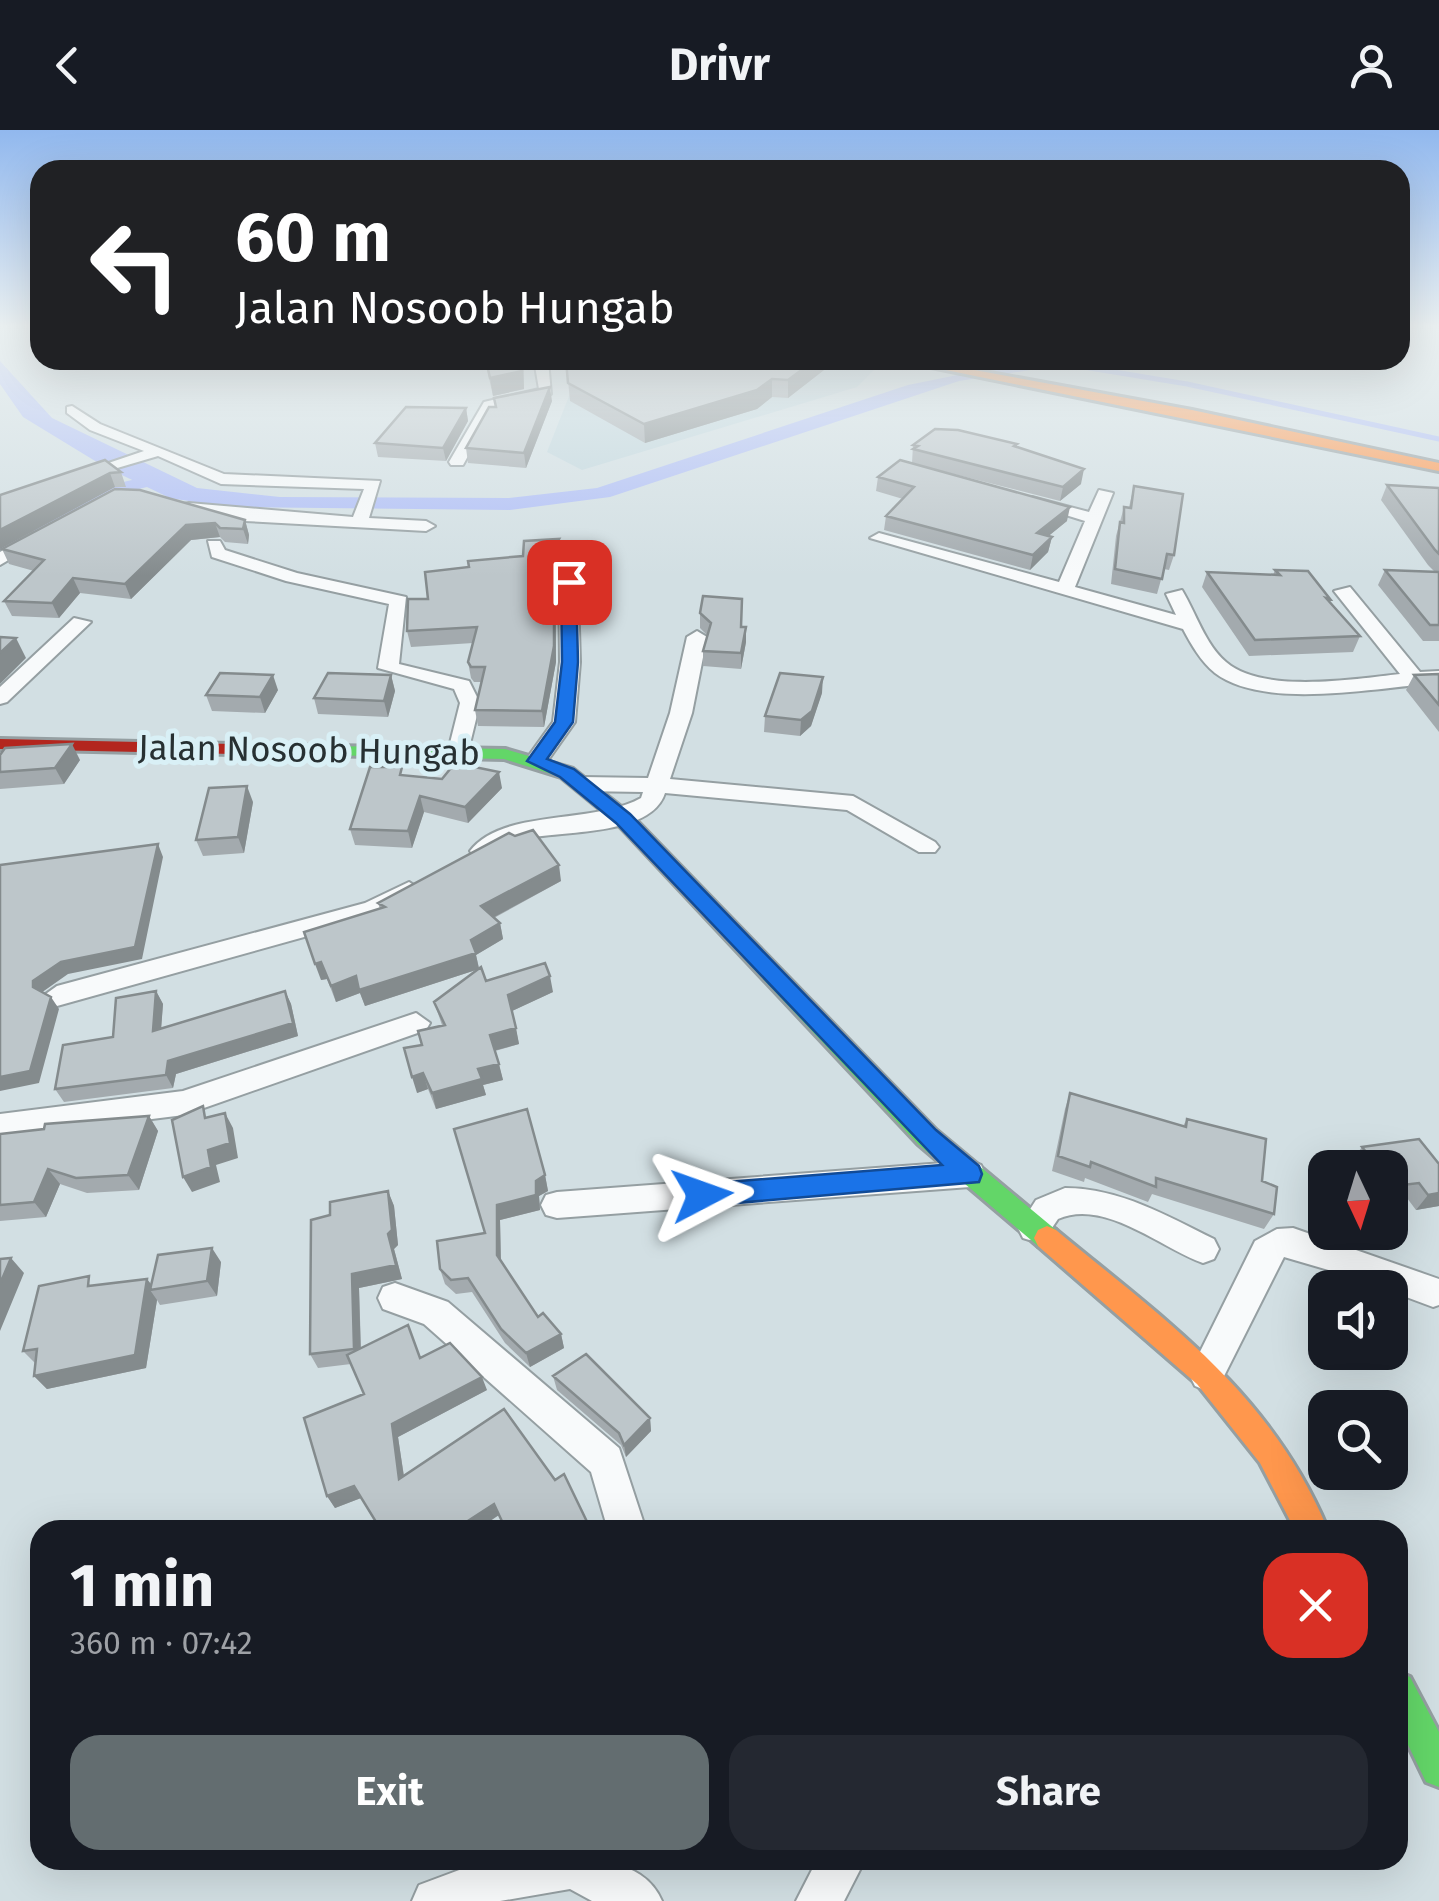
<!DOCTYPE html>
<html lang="en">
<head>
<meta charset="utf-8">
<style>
	:root { --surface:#171b24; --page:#242831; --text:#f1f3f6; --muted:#9ea1a6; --accent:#636d70 }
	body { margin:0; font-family:"Fira Sans",sans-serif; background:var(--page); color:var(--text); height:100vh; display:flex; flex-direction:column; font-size:38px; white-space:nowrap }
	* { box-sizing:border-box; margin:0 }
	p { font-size:32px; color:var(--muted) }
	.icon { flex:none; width:55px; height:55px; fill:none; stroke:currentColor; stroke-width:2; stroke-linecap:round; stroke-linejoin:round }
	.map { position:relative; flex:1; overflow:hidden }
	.panel { position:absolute; left:30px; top:1390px; width:1378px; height:350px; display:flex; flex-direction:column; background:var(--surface); border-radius:30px; box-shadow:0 10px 40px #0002 }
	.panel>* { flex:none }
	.top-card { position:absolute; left:30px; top:30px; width:1380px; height:210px; border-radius:30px; box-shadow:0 10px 40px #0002; background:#202124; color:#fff; overflow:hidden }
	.needle { width:65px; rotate:176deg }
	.fabs { position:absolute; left:1308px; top:1020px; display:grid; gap:20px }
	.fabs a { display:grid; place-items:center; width:100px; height:100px; border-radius:20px; background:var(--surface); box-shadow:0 10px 40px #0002; font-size:50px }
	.pin { position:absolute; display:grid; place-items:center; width:85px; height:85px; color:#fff; margin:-42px; border-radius:20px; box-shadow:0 5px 15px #0006 }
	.me { position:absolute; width:110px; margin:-55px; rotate:86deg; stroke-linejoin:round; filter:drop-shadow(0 0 8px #0008) }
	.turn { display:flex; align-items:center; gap:35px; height:210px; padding:0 40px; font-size:45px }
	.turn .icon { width:130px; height:130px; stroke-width:2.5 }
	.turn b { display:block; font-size:70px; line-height:85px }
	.round { display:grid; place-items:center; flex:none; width:105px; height:105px; border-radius:30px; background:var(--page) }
	.overview { display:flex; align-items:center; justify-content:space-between; height:170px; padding:0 40px }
	h1 { font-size:60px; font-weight:700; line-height:75px }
	.action { display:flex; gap:20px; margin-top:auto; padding:20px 40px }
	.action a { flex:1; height:115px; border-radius:30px; background:var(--accent); color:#fff; font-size:40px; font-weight:700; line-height:115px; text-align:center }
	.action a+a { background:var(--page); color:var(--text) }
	header { display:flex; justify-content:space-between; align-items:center; height:130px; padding:0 40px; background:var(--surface); font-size:45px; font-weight:700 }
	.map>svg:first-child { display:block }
</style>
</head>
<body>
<header><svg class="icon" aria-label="back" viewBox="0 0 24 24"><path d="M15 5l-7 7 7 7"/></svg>Drivr<svg class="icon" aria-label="person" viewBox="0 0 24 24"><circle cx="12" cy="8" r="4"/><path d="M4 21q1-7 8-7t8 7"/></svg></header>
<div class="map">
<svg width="1439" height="1771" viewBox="0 0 1439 1771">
	<rect width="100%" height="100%" fill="#d2dfe3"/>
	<path fill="#c0d6dd" d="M614 230H816L874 240 857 257 582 340 547 322 569 266Z"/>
	<path fill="#aebdf7" d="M1031 230H1094L959 251 610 367 510 380 226 377 170 368 105 337 23 287 0 254V231L52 288 197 358 280 367 509 368 597 358 908 255Z"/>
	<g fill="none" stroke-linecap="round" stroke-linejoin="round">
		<path stroke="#aebdf7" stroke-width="5" d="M1041 230 1187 254 1439 309"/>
		<path fill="#aebdf7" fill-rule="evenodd" d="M154 345 163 350 160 354 100 368 0 424V410L88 360Z"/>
		<g stroke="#959fa2" stroke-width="4">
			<path id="street" d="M534 230H548L551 264 536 272 494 279 463 335H451L449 332 484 272 539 259Z
				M72 276 100 294 224 344 380 351 369 388 426 391 435 396 426 401 245 391 183 382V374L189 373 353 387 364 359 221 354 158 326 73 351V345L144 321 90 300 67 283V277Z
				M1099 360 1113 363 1075 457 1176 485 1166 464 1182 460C1196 483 1205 514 1226 532 1263 564 1355 549 1400 544L1334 461 1350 457 1420 542 1439 541V553C1379 557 1265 581 1215 543 1201 532 1191 514 1183 499L870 408 879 403 1059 452 1085 391 1024 372 1032 367 1089 382Z
				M32 403 47 407 0 435V422Z
				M208 411H220L225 420 297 443 406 467 399 534 469 551 480 573 467 626H451L448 621 460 573 454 559 378 538 389 474 286 451 212 427Z
				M568 427 577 432 580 532 575 592 544 636 536 638 525 631 553 592 560 532 559 432Z
				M74 488 91 492 7 572 0 574V557Z
				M697 501 707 507 692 583 670 649 853 666 935 712 939 717 935 722H919L847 680 665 663C651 707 562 700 523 709 505 714 493 732 474 726L470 721C503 678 593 695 641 668L643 662 582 661 571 654 582 647 648 648 670 583 687 507Z
				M409 752 421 760 383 785 57 876 43 866 57 856 365 773Z
				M416 883 430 893 426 900 184 985 0 1008V984L183 961Z
				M970 1031 981 1035 985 1044 981 1053 970 1057 557 1088 546 1085 541 1075 546 1065 557 1062Z
				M1065 1058C1120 1058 1167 1086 1214 1109L1219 1119 1214 1129 1203 1133C1161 1118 1104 1068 1058 1089 1048 1104 1042 1115 1023 1108L1018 1098 1036 1070Z
				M1293 1098 1439 1149V1175L1433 1177 1390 1161V1158L1284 1127 1219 1256 1207 1261 1195 1256 1189 1244 1255 1111 1277 1099Z
				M395 1153 448 1172 619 1318 646 1400H608L591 1342 424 1194 383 1179 378 1168 383 1157Z
				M486 1730C538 1730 638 1712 662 1771H592L570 1759 500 1771H412L419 1755Z
				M817 1730H865L844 1771H796Z"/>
		</g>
		<g stroke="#959fa2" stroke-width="6">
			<path id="fast" d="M330 616 505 619 573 639 630 684 936 1000 1056 1100 1060 1108 1056 1116 1047 1120 1038 1116 918 1014 616 692 561 647 504 629 324 625 321 621Z
				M1398 1542 1410 1547 1439 1602V1657L1426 1652 1398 1594Z"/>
		</g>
		<g stroke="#959fa2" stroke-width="6">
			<path id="slow" d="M897 230H920L1192 280 1439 333V341Z
				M1047 1096 1056 1100C1166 1191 1271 1263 1328 1400H1295L1260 1333 1197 1254 1038 1116 1034 1108 1038 1100Z"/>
		</g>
		<g stroke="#959fa2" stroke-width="6">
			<path id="jam" d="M0 609 330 616 339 621 330 626 0 619Z"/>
		</g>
		<use href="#street" fill="#f8fafb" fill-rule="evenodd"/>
		<use href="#fast" fill="#63d668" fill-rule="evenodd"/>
		<use href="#slow" fill="#ff974d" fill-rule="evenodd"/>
		<use href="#jam" fill="#b3261e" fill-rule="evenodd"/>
	</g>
	<path fill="#a3aaae" d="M485 230H523L524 259 493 266Z
		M566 230 824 240 788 268 772 267 757 279 645 313 570 271Z
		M552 271 526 338 468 333 466 318 496 277Z
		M466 278 468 291 446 331 378 327 375 313Z
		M1017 314V317L1081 354 1060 371 926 337 1067 391 1048 406 1052 407 1048 422 1030 440 884 400 886 386 903 369 876 361 878 347 912 333 913 315Z
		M105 330 121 342 126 357H115L0 419V365Z
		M1387 355 1439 358V511H1423L1378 455 1385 440 1435 442 1428 435 1381 370Z
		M1134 356 1174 425 1169 440 1164 439 1157 464 1111 454 1116 406 1124 377H1129Z
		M245 390 249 405 248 414 225 412 220 407 191 410 131 469 80 463 59 488 12 486 4 471 34 441 9 434 2 419Z
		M559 409 560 424 555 432 556 532 544 597 478 596 475 580 482 552H474L471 548 468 532 473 513 411 517 407 501 428 469 469 437 523 426Z
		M1275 440 1330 469 1329 472 1360 506 1353 522 1249 526 1202 457 1207 442 1273 445Z
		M700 483 746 497V512L741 539 703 536V521L707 505 700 498Z
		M1439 544V602L1406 560 1414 545Z
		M391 545 395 561 388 587 318 584 314 568Z
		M278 560 265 583 212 581 206 565Z
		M822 563 811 596 800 606 764 602 765 586Z
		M0 625 80 630 64 654 0 659Z
		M405 646 502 658 468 693 424 682 412 718 355 715 350 699Z
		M253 672 244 723 203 726 196 710Z
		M561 751 494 788 500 793 503 809 476 825 479 838 486 851 553 862 512 881 519 914 495 921 503 950 483 955 486 965 436 979 428 959 417 963 422 915 442 895 434 872 476 840 365 876 360 863 336 872 327 849 321 850 380 779 378 773Z
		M156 861 163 874 161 898 285 861 291 874 298 906 176 944 173 958 64 972 55 959 113 907Z
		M1070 963 1183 996 1187 989 1262 1051 1274 1084 1264 1099 1152 1064 1148 1072 1085 1048 1084 1052 1052 1041 1065 979Z
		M149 986 158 1001 139 1060 87 1063 60 1054 46 1087 0 1091V1004Z
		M1419 1009 1439 1076 1416 1080 1407 1068 1390 1070V1038H1356L1351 1032 1362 1017Z
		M545 1045 548 1061 539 1066 540 1080 500 1090 501 1131 538 1187 561 1204 564 1218 530 1237 505 1213 472 1162 456 1164 445 1154 440 1139 485 1103Z
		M388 1061 394 1076 398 1115 394 1119 402 1149 359 1158 361 1218 421 1228 487 1260 398 1307 404 1346 499 1385 361 1368 335 1378 327 1366 364 1264 351 1234 318 1238 310 1224 330 1085Z
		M221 1132 217 1166 160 1175 157 1170 146 1238 47 1259 34 1246 35 1233 23 1221 96 1155 147 1149 151 1154Z
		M553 1246 650 1288 651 1301 626 1327 621 1315 557 1260Z"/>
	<path fill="#848b8d" d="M521 230H523L524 259 493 266 490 248Z
		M815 230H825L824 240 788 268V250Z
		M772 249V267L757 279 645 313 644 294Z
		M550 257 552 271 526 338 524 323Z
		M466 278 468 291 446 331 443 318Z
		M1084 339 1081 354 1060 371 1063 357Z
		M110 343 115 357 0 419V400Z
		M1070 377 1067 391 1034 418 1037 403Z
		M245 390 249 405 248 414 243 399Z
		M215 393 220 407 191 410 131 469 125 454 186 395Z
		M1052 407 1048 422 1030 440 1033 425Z
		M559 409 560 424 555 432 556 532 544 597 542 581 554 417Z
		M73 448 80 463 59 488 52 473Z
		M746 497V512L741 539V523Z
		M16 508 26 528 0 554V523Z
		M273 545 278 560 265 583 260 567Z
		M391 545 395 561 388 587 384 571Z
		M823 547 822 563 811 596 800 606 801 590Z
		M72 614 80 630 64 654 55 638Z
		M499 642 502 658 468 693 465 677Z
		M247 656 253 672 244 723 238 707Z
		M420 666 424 682 412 718 408 701Z
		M158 714 163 727 142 829 68 844 41 863 33 857V851Z
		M559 735 561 751 485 792 481 776Z
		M500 793 503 809 476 825 479 839 365 876 360 863 336 872 331 856 356 846 471 810Z
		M321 832 327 849 321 850 315 834Z
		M550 846 553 862 512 881 508 865Z
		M156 861 163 874 160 914 153 901Z
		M285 861 291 874 298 906 176 944 173 958 166 945 168 931Z
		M51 867 59 879 39 953 0 961V947Z
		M516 898 519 914 493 921 490 905Z
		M499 934 503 950 483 955 486 965 436 979 432 963 478 939Z
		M423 943 428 959 417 963 412 947Z
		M225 983 233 998 238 1028 216 1035 220 1052 192 1062 183 1047 208 1020Z
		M149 986 158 1001 139 1060 128 1045Z
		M48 1039 60 1054 46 1087 34 1072Z
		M545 1045 548 1061 539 1066 540 1080 500 1090 501 1139 497 1125V1075Z
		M388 1061 394 1076 398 1115 394 1119 402 1149 359 1158 361 1232 354 1219 352 1144 388 1104Z
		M1439 1063V1076L1416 1080 1428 1065Z
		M212 1118 221 1132 217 1166 207 1151Z
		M11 1128 24 1143 0 1201V1154Z
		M147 1149 155 1160H150L157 1170 146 1238 47 1259 34 1246Z
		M561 1204 564 1218 530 1237 526 1223Z
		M482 1247 487 1260 398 1307 406 1361 399 1349 392 1294Z
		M650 1288 651 1301 626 1327 624 1315Z
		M354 1356 361 1368 335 1378 327 1366Z
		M494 1374 499 1385 477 1400H454Z"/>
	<path fill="#bdc6ca" stroke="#848b8d" stroke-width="2.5" d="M486 230H521L522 241 490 248Z
		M566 230H815L788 250 772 249 757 260 644 294 568 253Z
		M550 257 524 323 466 318 489 277H496L494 268Z
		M406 277 466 278 443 318 375 313Z
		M935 299 958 300 1017 314 1014 316 1084 339 1063 357 913 319 918 316 913 315Z
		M105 330 121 342 110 343 0 400V365Z
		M900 330 1070 377 1037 403 1052 407 1033 425 886 386 914 357 878 347Z
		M1387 355 1439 358V424L1435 420Z
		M1134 356 1183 364 1174 425 1167 424 1162 449 1115 439 1120 392 1124 393V377L1131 378Z
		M115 359 140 360 245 390 243 399 220 398 215 393 186 395 125 454 73 448 52 473 4 471 44 430 2 419Z
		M559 409 554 417V516L542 581 475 580 485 537H471L468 532 477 497 407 501 408 469H428L425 442 469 437 468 431 523 426 524 411Z
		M1275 440 1308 441 1330 469 1326 468 1360 506 1255 510 1207 442 1280 445Z
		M1385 440 1439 442V495H1430Z
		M703 466 742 469 741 497H746L741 523 703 521 711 493 700 483Z
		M0 507 16 508 0 523Z
		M220 543 273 545 260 567 206 565Z
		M328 543 391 545 384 571 314 568Z
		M780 543 823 547 812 581 801 590 765 586Z
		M1439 544V575L1414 545Z
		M72 614 55 638 0 642V625L5 618Z
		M455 633 499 642 465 677 420 666 408 701 350 699 370 637H402L400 645 442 649Z
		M247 656 238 707 196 710 209 658Z
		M533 700 559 735 481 776 500 793 471 810 476 823 359 860 356 846 331 856 321 832 315 834 304 802 385 777 378 773 509 703 515 706Z
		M158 714 135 817 61 832 33 851V857L51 867 30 941 0 947V735Z
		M545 833 550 846 508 865 516 898 490 905 499 934 478 939 482 949 432 963 423 943 412 947 404 918 422 915 418 901 445 895 434 872 481 837 486 851Z
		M156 861 153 901 285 861 293 893 168 931 166 945 55 959 63 915 113 907 116 868Z
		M1070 963 1186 997 1187 989 1266 1009 1262 1051 1277 1057 1274 1084 1156 1048V1057L1091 1032 1090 1037 1058 1026Z
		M203 976 205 988 225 983 230 1013 208 1020 211 1037 183 1047 172 990Z
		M527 979 545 1045 536 1051V1065L497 1075V1125L538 1187 543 1183 561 1204 526 1223 501 1199 468 1148 451 1150 440 1139 437 1111 485 1103 454 999Z
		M149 986 128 1045 76 1048 48 1039 34 1072 0 1075V1004L44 999 45 994Z
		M1419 1009 1439 1034V1063L1428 1065 1419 1053 1394 1056 1390 1051V1038H1379L1362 1017Z
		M388 1061 392 1100 388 1104 396 1135 352 1144 354 1219 310 1224 311 1090 330 1085V1072Z
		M212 1118 207 1151 150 1160 158 1125Z
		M11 1128 0 1154V1129Z
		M89 1146 88 1156 147 1149 135 1225 34 1246 37 1219 23 1221 39 1156Z
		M408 1195 420 1228 450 1213 482 1247 392 1294 399 1349 504 1279 555 1350 564 1344 591 1400H506L494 1374 454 1400H381L354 1356 327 1366 304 1288 364 1264 347 1225Z
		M586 1224 650 1288 624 1315 619 1303 553 1246Z"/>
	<linearGradient id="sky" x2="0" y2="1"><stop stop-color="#91b8ee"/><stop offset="0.44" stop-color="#ebf1f2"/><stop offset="1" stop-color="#ebf1f2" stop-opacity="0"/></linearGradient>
	<rect width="1439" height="446" fill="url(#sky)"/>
	<path fill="#1a73e8" stroke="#114b97" stroke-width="2.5" d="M569 447 576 452 578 532 573 592 547 629 574 639 630 684 936 1000 979 1036 982 1044 979 1052 702 1076 692 1073 689 1065 692 1057 702 1054 942 1035 616 693 560 647 527 631 555 592 562 532 561 452Z"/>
	<g text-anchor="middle" stroke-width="10" stroke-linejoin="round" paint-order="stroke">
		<g font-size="35" fill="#273032" stroke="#d9f0f6">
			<text transform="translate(309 620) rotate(1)" y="12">Jalan Nosoob Hungab</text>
		</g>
	</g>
</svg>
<div class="fabs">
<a><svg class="needle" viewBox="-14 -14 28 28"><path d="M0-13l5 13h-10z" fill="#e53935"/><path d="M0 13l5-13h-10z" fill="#9ea1a6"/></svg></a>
<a><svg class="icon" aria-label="sound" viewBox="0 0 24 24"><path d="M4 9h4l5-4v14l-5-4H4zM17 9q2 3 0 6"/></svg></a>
<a><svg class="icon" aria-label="search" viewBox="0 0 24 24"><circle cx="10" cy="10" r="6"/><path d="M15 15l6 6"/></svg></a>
</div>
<div class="pin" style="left:569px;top:452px;background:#d93025"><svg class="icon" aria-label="arrive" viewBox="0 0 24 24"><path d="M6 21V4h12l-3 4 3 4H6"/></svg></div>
<svg class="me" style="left:702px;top:1065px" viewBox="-20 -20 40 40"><path d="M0-17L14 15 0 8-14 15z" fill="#1a73e8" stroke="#fff" stroke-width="4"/></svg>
<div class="top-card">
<div class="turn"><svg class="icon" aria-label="left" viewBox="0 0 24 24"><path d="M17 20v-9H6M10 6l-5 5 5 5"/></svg><div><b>60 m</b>Jalan Nosoob Hungab</div></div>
</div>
<section class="panel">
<div class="overview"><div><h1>1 min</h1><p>360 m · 07:42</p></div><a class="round" style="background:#d93025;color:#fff"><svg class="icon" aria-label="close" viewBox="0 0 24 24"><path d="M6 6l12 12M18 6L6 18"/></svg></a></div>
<div class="action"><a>Exit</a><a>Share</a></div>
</section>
</div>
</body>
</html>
